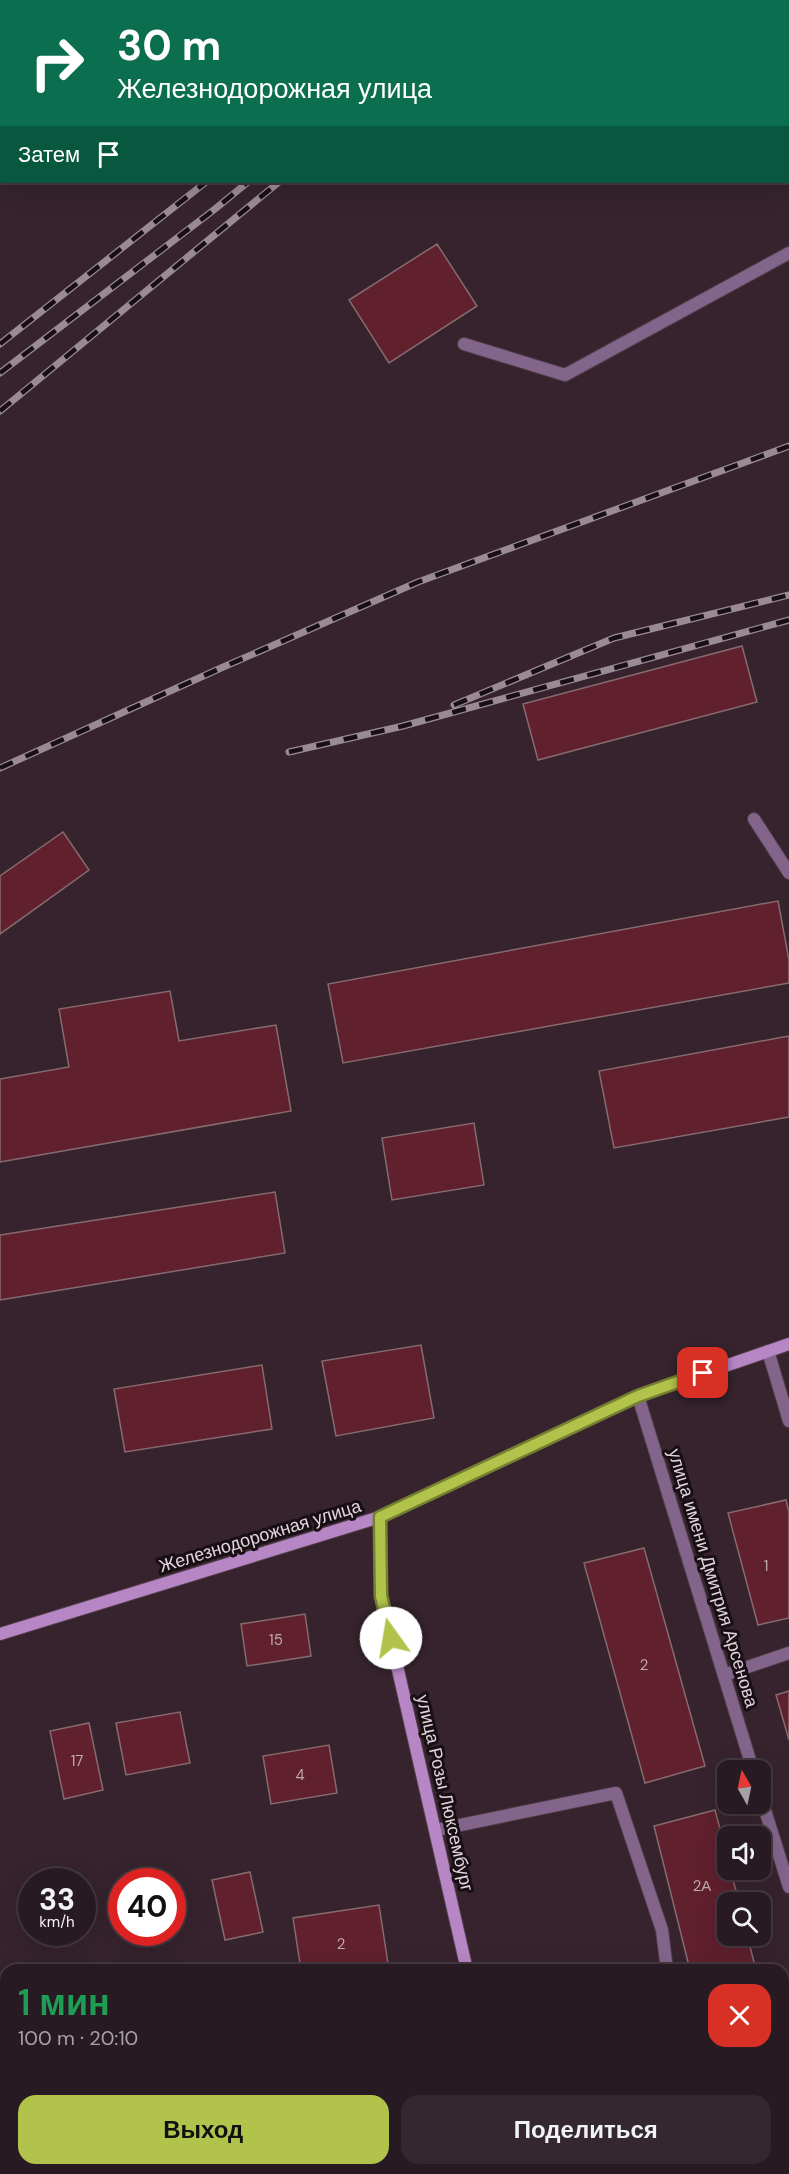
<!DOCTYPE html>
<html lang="ru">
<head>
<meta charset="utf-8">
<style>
	:root { --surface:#281a22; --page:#34272f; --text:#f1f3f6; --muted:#a5a1a5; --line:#443840; --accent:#b2c34c }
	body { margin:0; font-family:"DM Sans",sans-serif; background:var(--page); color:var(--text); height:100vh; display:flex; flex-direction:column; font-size:22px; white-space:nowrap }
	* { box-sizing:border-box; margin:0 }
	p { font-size:20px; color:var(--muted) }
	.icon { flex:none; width:33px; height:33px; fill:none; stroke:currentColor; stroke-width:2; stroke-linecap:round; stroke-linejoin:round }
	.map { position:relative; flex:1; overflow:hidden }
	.panel { position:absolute; left:0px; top:1964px; width:789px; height:212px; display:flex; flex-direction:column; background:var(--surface); border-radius:18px 18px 0 0; box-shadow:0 6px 24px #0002,0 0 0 2px var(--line) }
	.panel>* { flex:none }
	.top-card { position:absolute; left:0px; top:0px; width:789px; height:183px; box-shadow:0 6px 24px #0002,0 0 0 2px var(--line); background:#0b6e4f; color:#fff; overflow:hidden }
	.needle { width:39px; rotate:351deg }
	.buttons { position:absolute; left:717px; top:1760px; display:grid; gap:12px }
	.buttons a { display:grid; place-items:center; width:54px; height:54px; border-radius:12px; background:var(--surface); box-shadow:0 6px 24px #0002,0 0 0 2px var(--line); font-size:30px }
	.speed { position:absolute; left:18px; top:1868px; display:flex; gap:12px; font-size:30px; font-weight:700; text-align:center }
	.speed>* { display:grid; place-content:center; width:78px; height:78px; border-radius:50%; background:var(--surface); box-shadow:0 6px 24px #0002,0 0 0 2px var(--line); line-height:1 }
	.speed small { font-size:15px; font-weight:400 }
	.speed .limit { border:9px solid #d22; background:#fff; color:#111 }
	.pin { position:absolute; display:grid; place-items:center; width:51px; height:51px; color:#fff; margin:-26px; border-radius:12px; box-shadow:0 3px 9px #0006 }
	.me { position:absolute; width:66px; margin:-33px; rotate:347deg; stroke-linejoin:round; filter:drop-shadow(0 0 4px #0008) }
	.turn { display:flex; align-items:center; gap:21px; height:126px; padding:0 18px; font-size:27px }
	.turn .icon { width:78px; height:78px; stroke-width:2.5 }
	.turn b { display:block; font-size:42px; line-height:51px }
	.then { display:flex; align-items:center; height:57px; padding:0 18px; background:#0003; gap:12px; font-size:22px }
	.round { display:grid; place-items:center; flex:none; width:63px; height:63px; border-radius:18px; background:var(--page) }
	.headline { display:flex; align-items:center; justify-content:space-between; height:102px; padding:0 18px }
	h1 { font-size:36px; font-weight:600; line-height:45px; color:#1e9e55 }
	.button { display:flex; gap:12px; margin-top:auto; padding:12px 18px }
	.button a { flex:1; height:69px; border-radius:18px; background:var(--accent); color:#111; font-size:24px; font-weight:600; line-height:69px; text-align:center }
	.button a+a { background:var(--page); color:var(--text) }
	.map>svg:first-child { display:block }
</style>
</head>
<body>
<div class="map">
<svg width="789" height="2174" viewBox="0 0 789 2174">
	<rect width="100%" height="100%" fill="#36232d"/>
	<path fill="#60202e" stroke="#866b6e" stroke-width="1.5" d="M0 0H229L2 2 0 62Z
		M437 244 477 306 389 363 349 300Z
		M742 646 757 702 538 760 523 704Z
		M63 832 89 870 0 934V876Z
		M778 901 789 960V983L343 1063 328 984Z
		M170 991 179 1041 276 1025 291 1111 0 1162V1079L69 1067 59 1009Z
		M789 1036V1117L614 1148 599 1071Z
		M474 1123 484 1185 392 1200 382 1138Z
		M275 1192 285 1253 0 1300V1235Z
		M421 1345 434 1418 336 1436 322 1361Z
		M262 1365 272 1429 125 1452 114 1389Z
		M786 1500 789 1512V1618L758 1625 728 1513Z
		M644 1548 705 1766 645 1783 584 1563Z
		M305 1614 311 1656 247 1666 241 1624Z
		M789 1691V1740L776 1695Z
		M180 1712 190 1763 126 1775 116 1723Z
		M89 1723 103 1790 64 1799 50 1731Z
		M329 1745 337 1793 271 1804 263 1756Z
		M715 1810 728 1859V1869H730L739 1902H728V1935H747L756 1970H690L654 1826Z
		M250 1872 263 1932 225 1940 212 1880Z
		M379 1905 389 1970H301L293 1918Z
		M6 2001V2044L0 2006V2002Z
		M74 2169H85L86 2174H53Z
		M124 2169H171L172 2174H125Z
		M193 2169H296L261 2174H193Z
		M564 2169H628L629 2174H565Z"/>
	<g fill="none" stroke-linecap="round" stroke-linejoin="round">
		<g stroke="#523f49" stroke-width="14">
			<path id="lane" d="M464 344 565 375 789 253
				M754 819 789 873
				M768 1351 789 1421
				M724 1675 789 1653
				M436 1830 616 1793 662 1930 667 1970
				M787 2174 789 2169"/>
		</g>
		<g stroke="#523f49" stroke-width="14">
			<path id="street" d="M638 1396 753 1770
				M760 1794 789 1887
				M0 2130 6 2129"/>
		</g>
		<g stroke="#523f49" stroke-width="14">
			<path id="secondary" d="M380 1517 381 1596 467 1970
				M0 1634 380 1517 638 1396 789 1344
				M512 2169 513 2174"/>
		</g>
		<use href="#lane" stroke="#83658c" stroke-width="12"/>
		<use href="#street" stroke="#83658c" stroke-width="12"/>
		<use href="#secondary" stroke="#b686c5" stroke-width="12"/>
		<g stroke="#9a8a92" stroke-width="7">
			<path id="rail" d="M428 2 430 0
				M464 2 466 0
				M495 2 496 0
				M0 104 2 103
				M0 146 2 145
				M0 344 206 182
				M0 373 215 209 248 182
				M0 411 279 182
				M454 705 614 638 789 595
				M289 752 403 726 789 620
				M0 768 221 668 418 582 789 446"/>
		</g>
		<use href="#rail" stroke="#180f14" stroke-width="4.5" stroke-dasharray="14" stroke-linecap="butt"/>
	</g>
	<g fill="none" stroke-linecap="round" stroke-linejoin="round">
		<g stroke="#747f31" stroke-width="15">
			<path id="route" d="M391 1638 381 1596 380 1517 638 1396 703 1373"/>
		</g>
		<use href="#route" stroke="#b2c34c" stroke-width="10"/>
	</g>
	<g text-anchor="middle" stroke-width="6" stroke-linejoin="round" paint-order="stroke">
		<g font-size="15" fill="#c2a7b0">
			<text x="766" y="1571">1</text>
			<text x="276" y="1645">15</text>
			<text x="644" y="1670">2</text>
			<text x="77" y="1766">17</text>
			<text x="300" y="1780">4</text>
			<text x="702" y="1891">2А</text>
			<text x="341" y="1949">2</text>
		</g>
		<g font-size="18" fill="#e2d4db" stroke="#180f14">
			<text transform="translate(260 1536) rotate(-17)" y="6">Железнодорожная улица</text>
			<text transform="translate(713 1578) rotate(73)" y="6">улица имени Дмитрия Арсенова</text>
			<text transform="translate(445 1793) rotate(77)" y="6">улица Розы Люксембург</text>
		</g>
	</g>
</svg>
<div class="buttons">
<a><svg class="needle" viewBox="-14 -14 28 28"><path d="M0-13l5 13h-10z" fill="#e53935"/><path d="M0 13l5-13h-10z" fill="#a5a1a5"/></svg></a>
<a><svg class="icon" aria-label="sound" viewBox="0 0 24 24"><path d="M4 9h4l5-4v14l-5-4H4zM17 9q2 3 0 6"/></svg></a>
<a><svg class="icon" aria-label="search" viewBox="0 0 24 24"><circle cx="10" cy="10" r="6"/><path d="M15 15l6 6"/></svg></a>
</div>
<div class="speed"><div>33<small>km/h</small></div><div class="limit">40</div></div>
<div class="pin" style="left:703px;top:1373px;background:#d93025"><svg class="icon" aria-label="arrive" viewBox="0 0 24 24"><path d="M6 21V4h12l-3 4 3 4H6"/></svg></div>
<svg class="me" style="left:391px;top:1638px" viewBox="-20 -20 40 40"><circle r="19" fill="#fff"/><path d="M0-13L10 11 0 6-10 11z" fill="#b2c34c"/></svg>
<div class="top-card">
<div class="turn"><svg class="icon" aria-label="right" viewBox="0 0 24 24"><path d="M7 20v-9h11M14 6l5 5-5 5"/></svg><div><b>30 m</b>Железнодорожная улица</div></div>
<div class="then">Затем<svg class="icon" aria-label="arrive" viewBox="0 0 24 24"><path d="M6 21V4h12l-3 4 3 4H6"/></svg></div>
</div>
<section class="panel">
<div class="headline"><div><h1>1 мин</h1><p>100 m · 20:10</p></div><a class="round" style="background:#d93025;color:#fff"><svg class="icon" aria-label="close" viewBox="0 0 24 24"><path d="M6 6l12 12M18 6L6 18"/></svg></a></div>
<div class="button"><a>Выход</a><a>Поделиться</a></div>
</section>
</div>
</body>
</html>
